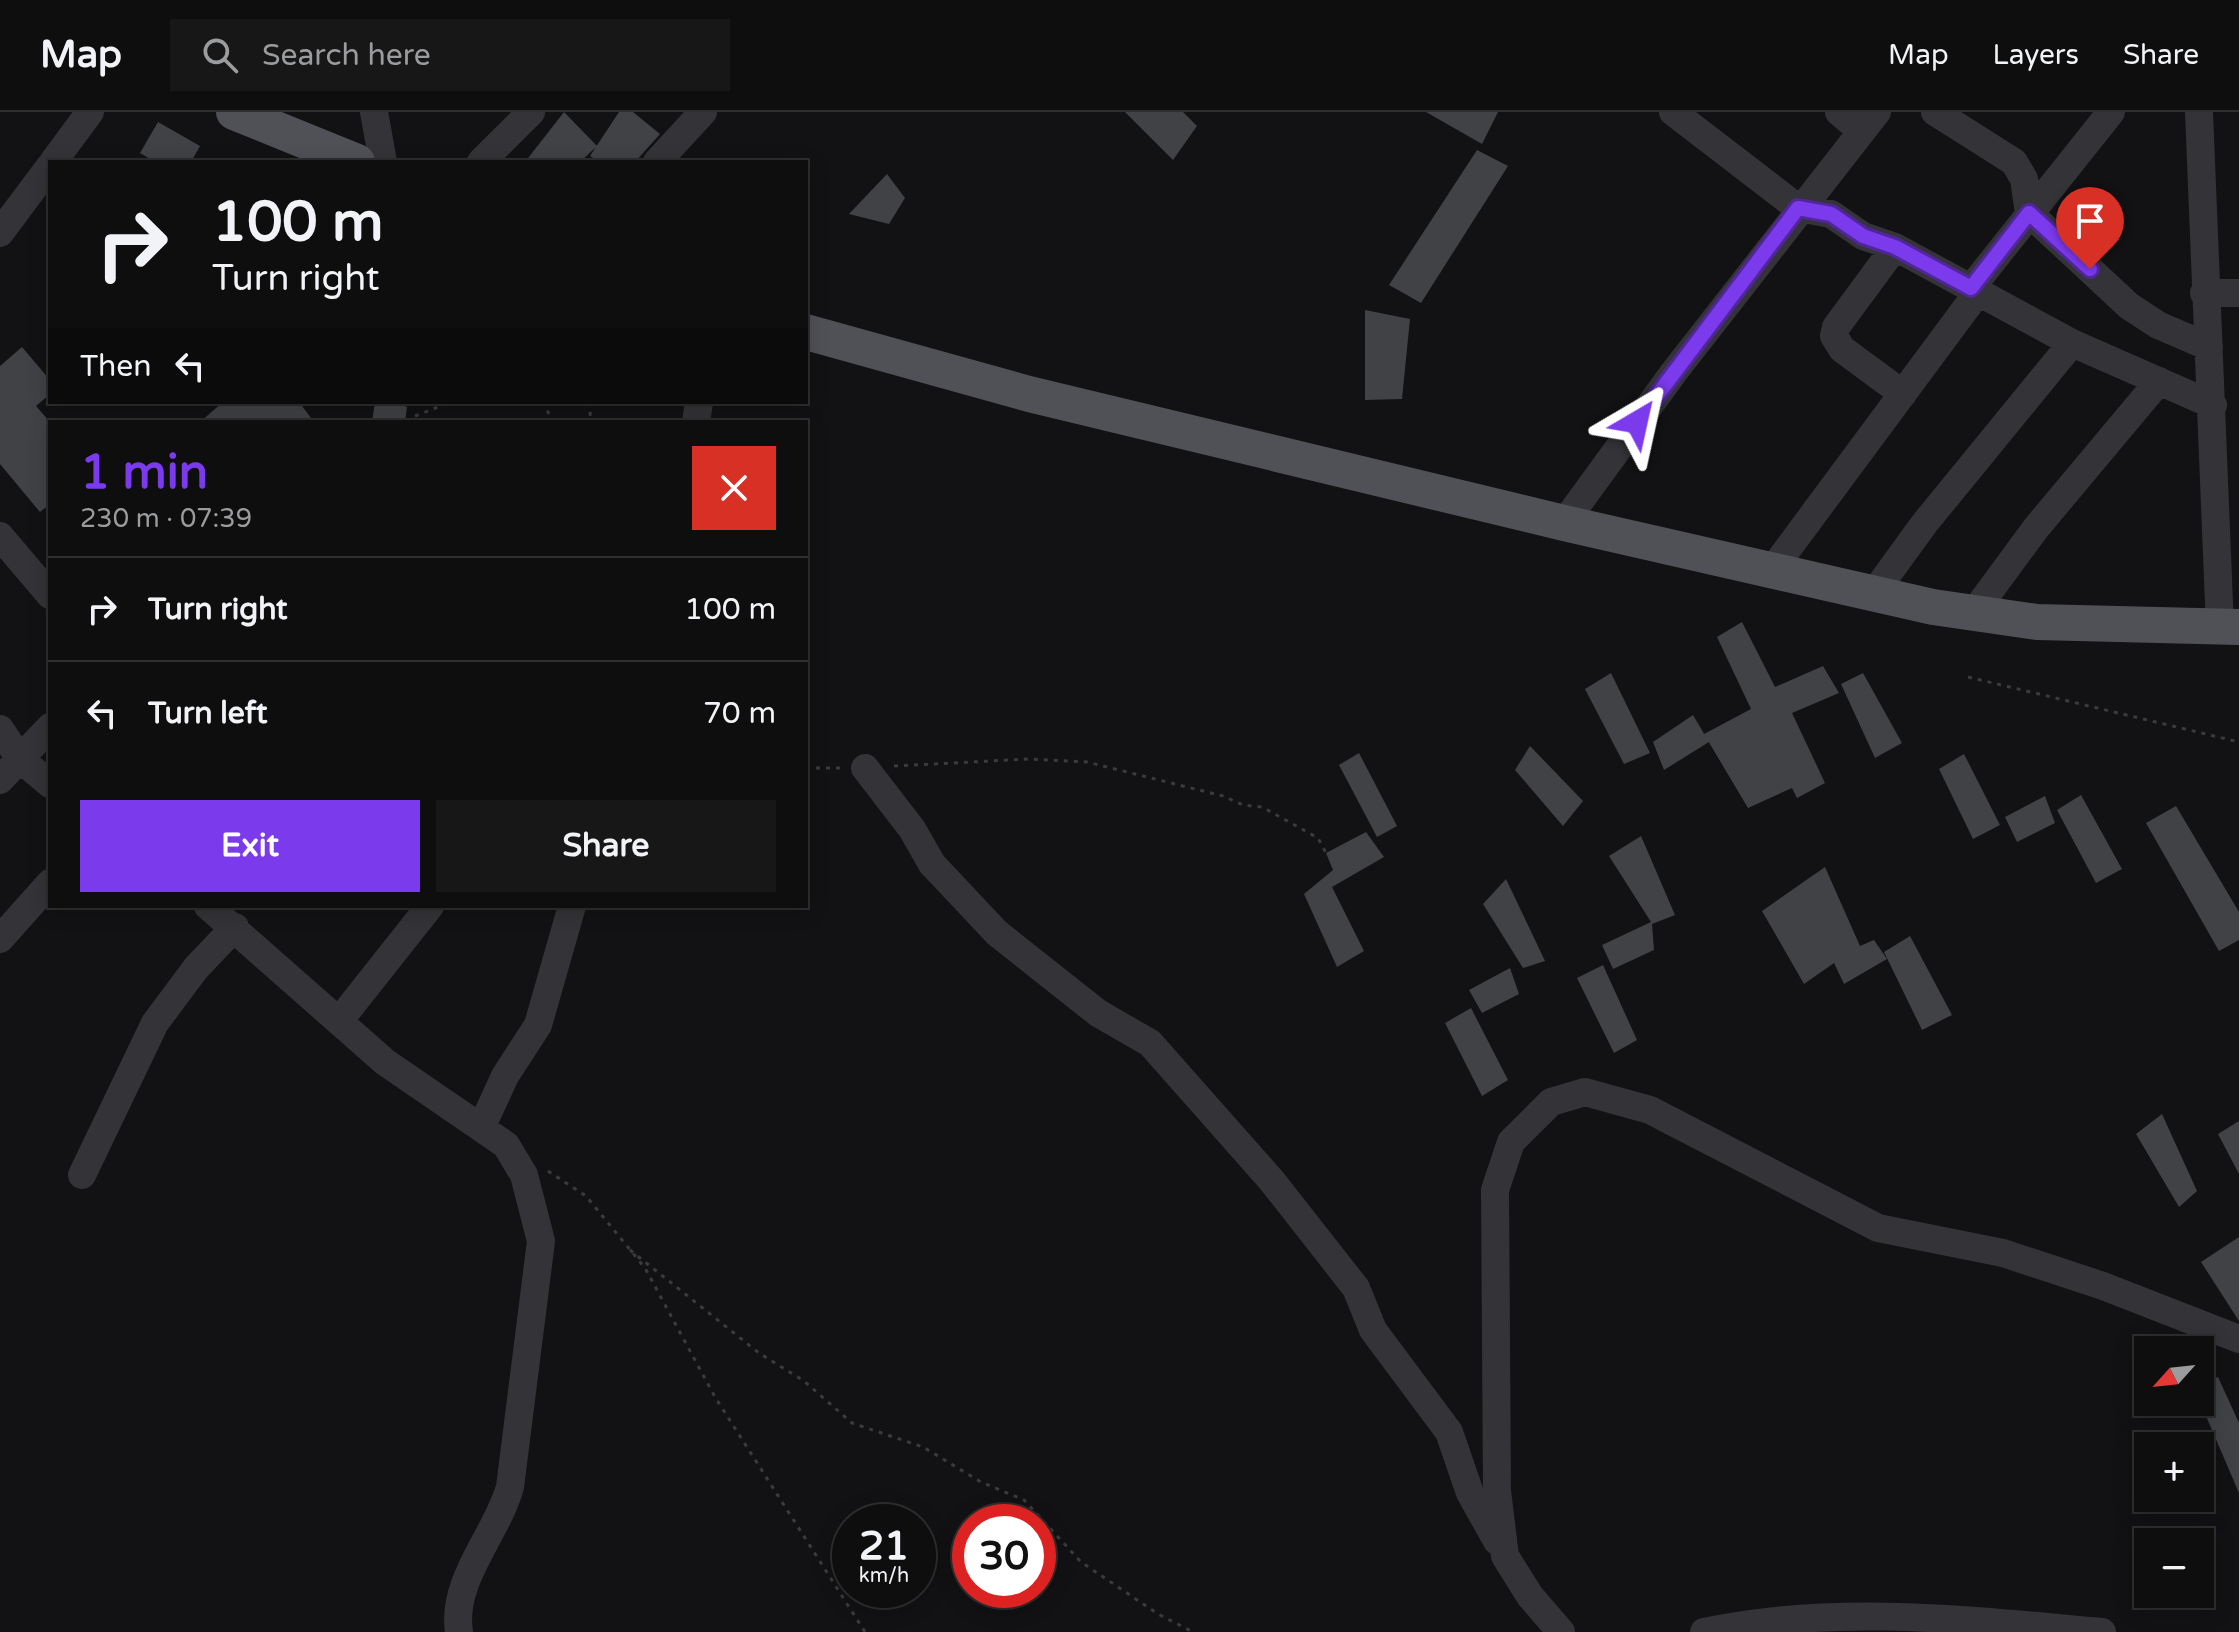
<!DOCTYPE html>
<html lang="en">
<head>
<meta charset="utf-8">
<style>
	:root { --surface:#0e0e0f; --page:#171718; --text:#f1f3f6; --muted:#9b9c9e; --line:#2e2e2f; --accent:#7c3aed }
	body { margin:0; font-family:"Varela Round",sans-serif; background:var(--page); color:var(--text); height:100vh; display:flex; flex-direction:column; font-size:30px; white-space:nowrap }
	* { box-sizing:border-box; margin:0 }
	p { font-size:26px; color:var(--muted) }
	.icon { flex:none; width:44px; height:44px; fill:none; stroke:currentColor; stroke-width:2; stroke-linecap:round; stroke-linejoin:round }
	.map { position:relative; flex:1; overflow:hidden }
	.panel { position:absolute; left:48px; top:308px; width:760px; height:488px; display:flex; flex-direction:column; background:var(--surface); border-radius:0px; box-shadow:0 4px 20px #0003,0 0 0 2px var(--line) }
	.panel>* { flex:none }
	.guide { position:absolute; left:48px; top:48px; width:760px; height:244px; border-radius:0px; box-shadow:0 4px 20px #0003,0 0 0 2px var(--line); background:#0e0e0f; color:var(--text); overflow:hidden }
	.needle { width:52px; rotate:243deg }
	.tools { position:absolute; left:2134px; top:1224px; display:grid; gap:16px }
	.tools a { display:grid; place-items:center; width:80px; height:80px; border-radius:0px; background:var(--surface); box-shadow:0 4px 20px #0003,0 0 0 2px var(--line); font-size:40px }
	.speed { position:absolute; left:832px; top:1392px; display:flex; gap:16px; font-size:40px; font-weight:700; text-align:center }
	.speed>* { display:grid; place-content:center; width:104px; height:104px; border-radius:50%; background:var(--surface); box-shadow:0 4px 20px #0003,0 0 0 2px var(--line); line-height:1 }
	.speed small { font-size:20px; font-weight:400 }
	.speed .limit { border:12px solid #d22; background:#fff; color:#111 }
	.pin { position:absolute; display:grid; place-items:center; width:68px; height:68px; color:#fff; margin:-82px -34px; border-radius:50% 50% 50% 0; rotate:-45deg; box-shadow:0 0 8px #0007 }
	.pin .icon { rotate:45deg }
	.me { position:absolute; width:88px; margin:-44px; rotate:36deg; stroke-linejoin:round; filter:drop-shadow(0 0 6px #0008) }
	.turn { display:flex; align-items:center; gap:28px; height:168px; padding:0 32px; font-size:36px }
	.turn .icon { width:104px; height:104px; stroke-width:2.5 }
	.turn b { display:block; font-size:56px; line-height:68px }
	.then { display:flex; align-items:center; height:76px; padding:0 32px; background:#0003; gap:16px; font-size:30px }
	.round { display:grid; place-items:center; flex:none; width:84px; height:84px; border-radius:0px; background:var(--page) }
	.overview { display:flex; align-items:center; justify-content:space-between; height:136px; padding:0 32px }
	h1 { font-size:48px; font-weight:800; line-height:60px; color:var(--accent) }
	.action { display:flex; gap:16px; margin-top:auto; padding:16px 32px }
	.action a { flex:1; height:92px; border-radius:0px; background:var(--accent); color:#fff; font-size:32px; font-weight:800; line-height:92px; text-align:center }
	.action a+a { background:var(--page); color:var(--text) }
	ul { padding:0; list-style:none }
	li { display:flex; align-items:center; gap:24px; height:104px; padding:0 32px; border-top:2px solid var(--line) }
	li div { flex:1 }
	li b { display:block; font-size:30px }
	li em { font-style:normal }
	header { display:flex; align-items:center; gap:48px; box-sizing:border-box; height:112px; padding:0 40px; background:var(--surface); border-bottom:2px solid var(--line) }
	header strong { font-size:38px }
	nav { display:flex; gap:44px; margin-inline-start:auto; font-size:28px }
	.search { width:560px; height:72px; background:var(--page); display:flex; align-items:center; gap:20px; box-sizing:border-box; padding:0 28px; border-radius:0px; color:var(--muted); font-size:30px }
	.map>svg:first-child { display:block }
</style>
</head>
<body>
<header>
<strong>Map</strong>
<div class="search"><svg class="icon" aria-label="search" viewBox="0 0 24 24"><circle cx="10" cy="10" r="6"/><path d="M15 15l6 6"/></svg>Search here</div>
<nav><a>Map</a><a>Layers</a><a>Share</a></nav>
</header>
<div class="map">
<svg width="2239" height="1520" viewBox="0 0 2239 1520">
	<rect width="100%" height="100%" fill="#121214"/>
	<path fill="#414246" d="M564 0 597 34 580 50H525Z
		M619 0H633L660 22 635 50H599L590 44Z
		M1125 0H1183L1197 14 1173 48Z
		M1426 0H1498L1482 32Z
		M158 10 200 34 191 50H155L140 41Z
		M1477 38 1508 54 1421 191 1389 173Z
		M887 62 905 86 889 112 849 102Z
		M1365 198 1410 207 1402 287 1365 288Z
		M22 235 50 268V282L36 294 50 310V392L40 400 0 352V254Z
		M223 290H299L314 310H200Z
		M375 290H396L407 295 405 310H372Z
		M1742 510 1775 575 1823 554 1839 581 1792 601 1825 671 1797 686 1792 676 1748 696 1704 622 1751 597 1717 525Z
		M1611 561 1650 641 1624 652 1585 577Z
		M1863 561 1902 631 1875 646 1841 572Z
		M1693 603 1709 630 1664 658 1653 630Z
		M1530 634 1583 689 1563 714 1515 658Z
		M1359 641 1397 714 1377 725 1339 653Z
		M1964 642 2000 713 1973 727 1939 657Z
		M2081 683 2122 757 2096 771 2057 698Z
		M2045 684 2055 711 2017 730 2005 705Z
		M2176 694 2239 800V828L2219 839 2146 711Z
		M1366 720 1384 745 1332 775 1364 839 1337 855 1304 782 1333 758 1326 741Z
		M1641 724 1675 803 1652 812 1654 838 1613 857 1602 833 1651 810 1609 744Z
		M1825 755 1860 834 1874 828 1887 847 1844 872 1834 851 1804 872 1762 799Z
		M1506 767 1545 849 1523 856 1483 792Z
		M1910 824 1952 903 1922 918 1884 840Z
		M1603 853 1637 928 1614 941 1577 866Z
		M1510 856 1519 882 1482 901 1469 878Z
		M1471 896 1508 968 1482 984 1445 911Z
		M2162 1002 2197 1079 2179 1095 2136 1022Z
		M2239 1009V1062L2218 1022Z
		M2239 1125V1209L2201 1150Z
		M2218 1265 2239 1311V1381L2200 1290V1272Z"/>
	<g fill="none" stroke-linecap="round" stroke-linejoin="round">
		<path stroke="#3a3b3f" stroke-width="3" stroke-dasharray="4 6" stroke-linecap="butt" d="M542 290 554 310
			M589 290 591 310
			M415 304 451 290
			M1968 565 2239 630
			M894 654 1029 647 1087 650 1223 684 1243 693 1262 695 1318 726 1326 741
			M806 656H842
			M548 1059 586 1084 645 1156 715 1285 865 1520
			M630 1138 759 1241 804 1269 852 1311 923 1335 981 1370 1024 1388 1081 1450 1158 1502 1193 1520"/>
		<path stroke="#343438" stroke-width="28" d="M374 0 383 50
			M1673 0 1798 96 1831 102 1863 124 1895 135 2072 231 2213 293
			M1839 0 1861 19
			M1935 0 2014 50 2024 67 2029 101 2129 194 2158 213 2209 235
			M2199 0 2220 516
			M53 50 90 0
			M481 50 531 0
			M657 50 703 0
			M0 121 50 54
			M1895 135 1836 215 1834 224 1842 237 1903 282
			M1971 176 2111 0
			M2204 181H2239
			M696 310 699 290
			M1564 411 1674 260 1877 0
			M0 424 50 483
			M1772 458 1978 180
			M1874 481 1924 412 2072 231
			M1972 503 2036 416 2159 269
			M0 617 20 647 50 672
			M865 656 912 717 932 752 997 821 1098 901 1150 931 1272 1069 1356 1176 1373 1218 1449 1320 1470 1381 1497 1429
			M0 668 50 615
			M208 794 385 950 506 1033 524 1063 541 1129 510 1375C496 1424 451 1468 459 1520
			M0 827 50 771
			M339 909 430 794
			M482 1014 505 964 538 913 572 794
			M82 1063 155 911 196 856 235 815
			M1561 1520 1530 1484 1505 1444 1497 1379 1495 1078 1511 1030 1551 990 1585 980 1650 998 1878 1116 2003 1141 2103 1174 2239 1227
			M1704 1520C1835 1492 1970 1508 2102 1520"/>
		<path stroke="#505157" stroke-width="36" d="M234 0 357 50
			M806 220 1029 282 1564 411 1933 495 2037 510 2239 515"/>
	</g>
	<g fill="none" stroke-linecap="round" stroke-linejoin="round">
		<g stroke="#51269a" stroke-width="20">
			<path id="route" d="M1637 310 1798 96 1831 102 1863 124 1895 135 1971 176 2029 101 2090 157"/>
		</g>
		<use href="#route" stroke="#7c3aed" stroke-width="14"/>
	</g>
</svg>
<div class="tools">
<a><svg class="needle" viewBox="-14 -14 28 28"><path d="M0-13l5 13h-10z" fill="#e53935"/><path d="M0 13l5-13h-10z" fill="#9b9c9e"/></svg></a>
<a>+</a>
<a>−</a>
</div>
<div class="speed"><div>21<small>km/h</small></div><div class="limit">30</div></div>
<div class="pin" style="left:2090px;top:157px;background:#d93025"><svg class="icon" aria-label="arrive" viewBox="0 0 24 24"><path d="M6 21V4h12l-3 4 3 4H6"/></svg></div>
<svg class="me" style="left:1637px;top:310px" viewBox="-20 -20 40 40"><path d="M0-17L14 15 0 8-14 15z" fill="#7c3aed" stroke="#fff" stroke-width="4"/></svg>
<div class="guide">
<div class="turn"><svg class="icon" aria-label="right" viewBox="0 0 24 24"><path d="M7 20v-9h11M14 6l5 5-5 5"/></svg><div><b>100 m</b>Turn right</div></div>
<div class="then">Then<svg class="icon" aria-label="left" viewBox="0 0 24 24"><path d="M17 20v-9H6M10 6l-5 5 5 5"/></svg></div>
</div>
<section class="panel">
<div class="overview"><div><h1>1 min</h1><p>230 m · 07:39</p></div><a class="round" style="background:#d93025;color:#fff"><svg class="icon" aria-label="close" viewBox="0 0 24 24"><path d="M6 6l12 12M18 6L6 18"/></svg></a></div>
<ul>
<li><svg class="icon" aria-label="right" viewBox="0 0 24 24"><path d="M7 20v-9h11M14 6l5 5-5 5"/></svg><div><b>Turn right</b></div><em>100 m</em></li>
<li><svg class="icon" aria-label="left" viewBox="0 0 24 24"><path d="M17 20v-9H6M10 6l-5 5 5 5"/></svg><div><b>Turn left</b></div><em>70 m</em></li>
</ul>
<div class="action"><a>Exit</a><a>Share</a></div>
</section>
</div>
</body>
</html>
